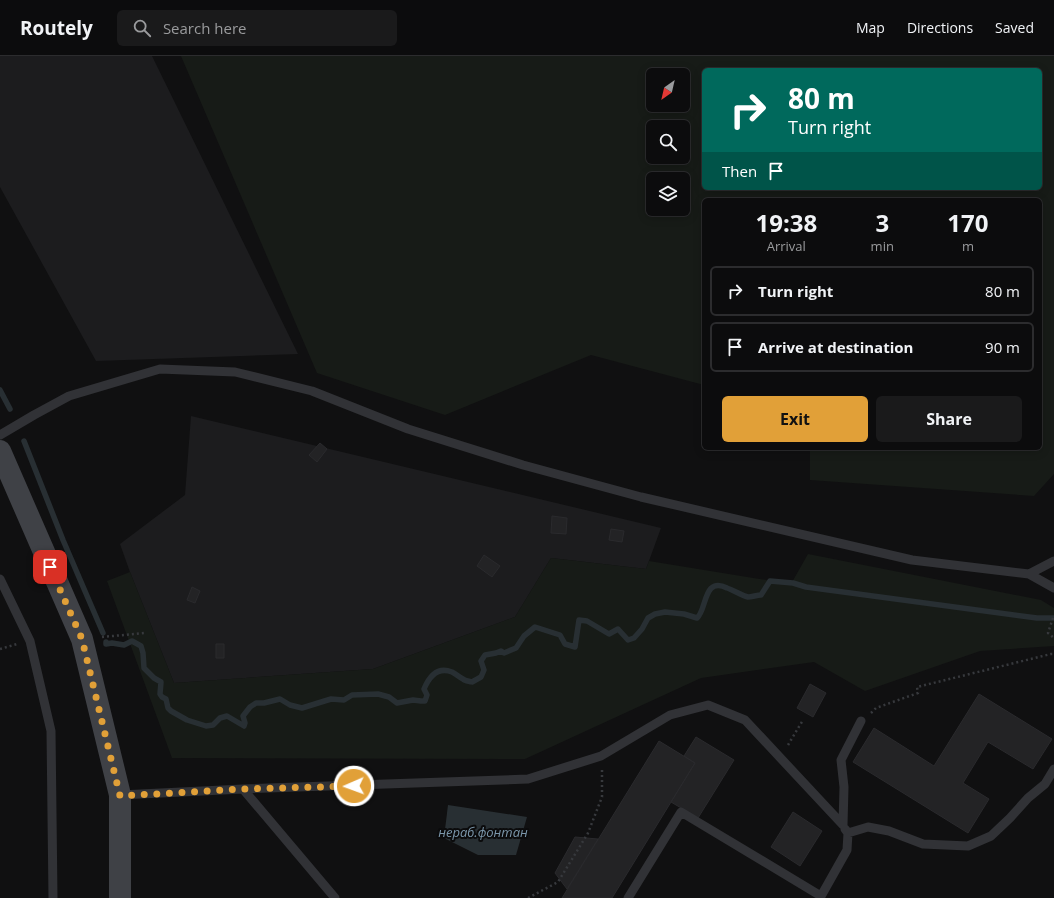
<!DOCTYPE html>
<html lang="en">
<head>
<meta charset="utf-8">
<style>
	:root { --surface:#0c0c0d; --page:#1a1a1b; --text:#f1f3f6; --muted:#9a9b9d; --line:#2c2c2e; --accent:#e1a038 }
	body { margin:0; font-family:"Open Sans",sans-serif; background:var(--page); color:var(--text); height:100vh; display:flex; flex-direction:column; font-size:15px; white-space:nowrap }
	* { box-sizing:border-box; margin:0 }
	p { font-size:13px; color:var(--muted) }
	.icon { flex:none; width:22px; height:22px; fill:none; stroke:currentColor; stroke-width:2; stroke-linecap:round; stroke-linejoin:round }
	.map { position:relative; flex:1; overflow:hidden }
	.sheet { position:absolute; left:702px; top:142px; width:340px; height:252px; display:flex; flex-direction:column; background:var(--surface); border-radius:6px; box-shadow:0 2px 10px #0003,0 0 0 1px var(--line) }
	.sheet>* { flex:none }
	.guide { position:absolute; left:702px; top:12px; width:340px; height:122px; border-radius:6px; box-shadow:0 2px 10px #0003,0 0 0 1px var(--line); background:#00695c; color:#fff; overflow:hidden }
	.needle { width:26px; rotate:214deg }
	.controls { position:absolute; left:646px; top:12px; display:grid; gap:8px }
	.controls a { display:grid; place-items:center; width:44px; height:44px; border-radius:6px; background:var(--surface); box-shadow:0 2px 10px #0003,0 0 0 1px var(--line); font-size:20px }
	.pin { position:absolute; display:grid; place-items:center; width:34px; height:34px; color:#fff; margin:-17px; border-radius:8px; box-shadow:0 2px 6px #0006 }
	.me { position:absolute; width:44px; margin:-22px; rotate:268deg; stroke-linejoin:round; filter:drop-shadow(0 0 3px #0008) }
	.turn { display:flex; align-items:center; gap:14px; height:84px; padding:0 20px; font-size:18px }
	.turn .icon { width:52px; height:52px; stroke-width:2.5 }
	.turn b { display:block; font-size:28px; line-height:34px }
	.then { display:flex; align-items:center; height:38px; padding:0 20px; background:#0003; gap:8px; font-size:15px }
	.eta { display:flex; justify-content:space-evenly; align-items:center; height:68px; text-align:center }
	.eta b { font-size:24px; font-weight:700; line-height:28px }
	.action { display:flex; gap:8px; margin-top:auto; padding:8px 20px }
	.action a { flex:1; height:46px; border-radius:6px; background:var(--accent); color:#111; font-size:16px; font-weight:700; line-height:46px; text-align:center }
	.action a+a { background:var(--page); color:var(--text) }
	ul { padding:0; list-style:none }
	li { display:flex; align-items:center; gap:12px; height:50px; margin:0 8px 6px; padding:0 12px; border:2px solid var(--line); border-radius:6px }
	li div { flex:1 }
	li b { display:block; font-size:15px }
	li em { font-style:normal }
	header { display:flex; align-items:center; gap:24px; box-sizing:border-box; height:56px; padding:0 20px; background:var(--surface); border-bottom:1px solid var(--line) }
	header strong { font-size:19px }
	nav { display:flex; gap:22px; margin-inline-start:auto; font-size:14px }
	.search { width:280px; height:36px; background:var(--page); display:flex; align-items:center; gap:10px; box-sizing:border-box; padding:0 14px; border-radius:6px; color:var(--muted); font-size:15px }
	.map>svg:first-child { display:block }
</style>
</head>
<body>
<header>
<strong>Routely</strong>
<div class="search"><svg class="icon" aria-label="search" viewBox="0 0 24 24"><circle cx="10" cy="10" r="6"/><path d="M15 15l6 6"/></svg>Search here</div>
<nav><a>Map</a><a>Directions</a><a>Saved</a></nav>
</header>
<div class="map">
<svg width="1054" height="842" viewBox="0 0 1054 842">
	<rect width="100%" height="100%" fill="#101011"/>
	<path fill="#1c1c1e" d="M0 0H152L298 298 96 305 0 131Z
		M191 360 661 472 646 513 551 502 515 561 373 613 174 627 130 516 120 488 185 439Z"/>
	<path fill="#171b17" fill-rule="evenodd" d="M181 0H1054V418L1034 440 810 424V392H1040V144H704V329L591 299 445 359 317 317ZM704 14H1040V132H704ZM653 19H683V49H653ZM653 71H683V101H653ZM653 123H683V153H653Z
		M808 498 1041 544 1054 552V590L980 595 865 635 814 606 701 622 525 703 172 702 107 525 130 516 174 627 373 613 515 561 551 502 646 513 649 505 791 528Z"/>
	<path fill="#282f33" d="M448 749 527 761 516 799H478L444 782Z"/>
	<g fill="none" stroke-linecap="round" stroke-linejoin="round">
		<path stroke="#282f33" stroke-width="5.5" d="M0 334 10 353
			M24 385 63 484 103 577
			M106 586V588L112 587 124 589 132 585 141 590 143 597 144 612 154 622 161 626 160 638 162 641 166 643 168 652 171 655 187 664 206 670 213 669 220 662 227 660 244 670 245 667 243 660 250 651 256 647H264L280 643 290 649 302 652 331 643 344 644 352 639 378 638 389 641 397 647 413 644 421 645H425L427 639 424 633C429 621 437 610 452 616 456 618 459 621 463 623 465 625 469 625 472 626L481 621 484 614 481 605 485 599 496 597 501 595 504 597 516 592 524 580 535 571 560 579 565 588 575 591 579 564 587 565 609 578 618 573 628 584 634 582 642 573 648 562 655 558 665 556 684 558 697 562C707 554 703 520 727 532 733 534 743 540 748 541 752 541 757 539 761 539L770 525 793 527 806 531 1037 562H1054"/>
	</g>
	<path fill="#232325" stroke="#2a2a2d" d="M320 387 327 393 317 406 309 399Z
		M552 460 567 462 566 478 551 477Z
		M611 473 624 475 622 486 609 484Z
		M484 499 500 510 492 521 477 510Z
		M192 531 200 535 195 547 187 544Z
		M216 588H224V602H216Z
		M810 628 826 637 813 661 797 652Z
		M979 638 1052 683 1033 713 988 686 963 727 989 743 968 777 853 706 874 672 934 710Z
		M696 681 734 704 698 762 671 746 695 707 684 700Z
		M659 685 695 707 612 842H562Z
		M793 756 822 775 800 810 771 791Z
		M575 781 598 783 567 833 555 817Z"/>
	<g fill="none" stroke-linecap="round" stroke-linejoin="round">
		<path stroke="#37393d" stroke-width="2.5" stroke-dasharray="2 3" stroke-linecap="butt" d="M1053 562 1048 577 1054 582
			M102 581 145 577
			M0 593 17 588
			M871 657 876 652 918 637 917 631 1051 598H1054
			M788 689 803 664
			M528 842 558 826 588 777 602 741V714"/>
		<path stroke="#313236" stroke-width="9" d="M0 379 34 359 69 340 160 313 235 316 312 335 408 373 523 409 641 441 912 504 1029 518 1054 532
			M1029 518 1054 505
			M0 523 30 585 51 675 53 842
			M243 733 335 842
			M120 739 243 733 528 723 601 700 670 659 708 649 745 664 843 769 844 731 841 704 861 665
			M848 777 868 771 889 775 923 788 968 790 991 780 1010 762 1028 742 1045 728 1054 713
			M628 842 681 756 821 840
			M820 842 847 794 848 777 845 773"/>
		<path stroke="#3f4146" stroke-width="22" d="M0 395 82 583 120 739V842"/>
	</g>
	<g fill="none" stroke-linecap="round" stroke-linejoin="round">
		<path stroke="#e1a038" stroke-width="7" stroke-dasharray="0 12.6" d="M50 511 82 583 120 740 243 733 354 730"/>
	</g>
	<g text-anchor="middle" stroke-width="4" stroke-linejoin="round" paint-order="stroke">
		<g font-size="13" font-style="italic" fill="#7b96aa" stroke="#0b0b0c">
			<text x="483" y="781">нераб.фонтан</text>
		</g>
	</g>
</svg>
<div class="controls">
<a><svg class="needle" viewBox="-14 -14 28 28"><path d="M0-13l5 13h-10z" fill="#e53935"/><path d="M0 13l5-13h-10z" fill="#9a9b9d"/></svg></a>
<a><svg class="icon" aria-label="search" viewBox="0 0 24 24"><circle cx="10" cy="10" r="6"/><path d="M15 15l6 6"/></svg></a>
<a><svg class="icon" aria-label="layers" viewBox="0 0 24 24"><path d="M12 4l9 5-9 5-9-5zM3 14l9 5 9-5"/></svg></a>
</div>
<div class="pin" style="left:50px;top:511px;background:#d93025"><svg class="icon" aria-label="arrive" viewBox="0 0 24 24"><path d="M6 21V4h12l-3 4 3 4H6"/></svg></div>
<svg class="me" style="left:354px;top:730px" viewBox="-20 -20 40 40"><circle r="17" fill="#e1a038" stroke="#fff" stroke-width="3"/><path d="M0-11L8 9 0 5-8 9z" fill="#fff"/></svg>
<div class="guide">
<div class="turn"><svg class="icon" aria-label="right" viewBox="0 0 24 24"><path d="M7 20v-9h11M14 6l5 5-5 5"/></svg><div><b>80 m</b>Turn right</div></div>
<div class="then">Then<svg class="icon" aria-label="arrive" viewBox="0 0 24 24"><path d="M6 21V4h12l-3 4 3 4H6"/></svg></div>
</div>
<section class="sheet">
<div class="eta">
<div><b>19:38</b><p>Arrival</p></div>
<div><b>3</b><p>min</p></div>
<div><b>170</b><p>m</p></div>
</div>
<ul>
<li><svg class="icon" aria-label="right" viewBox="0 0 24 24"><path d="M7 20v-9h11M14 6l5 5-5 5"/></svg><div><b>Turn right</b></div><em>80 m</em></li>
<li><svg class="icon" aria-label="arrive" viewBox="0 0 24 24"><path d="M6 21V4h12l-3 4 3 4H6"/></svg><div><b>Arrive at destination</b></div><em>90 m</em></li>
</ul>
<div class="action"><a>Exit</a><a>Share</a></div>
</section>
</div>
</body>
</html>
